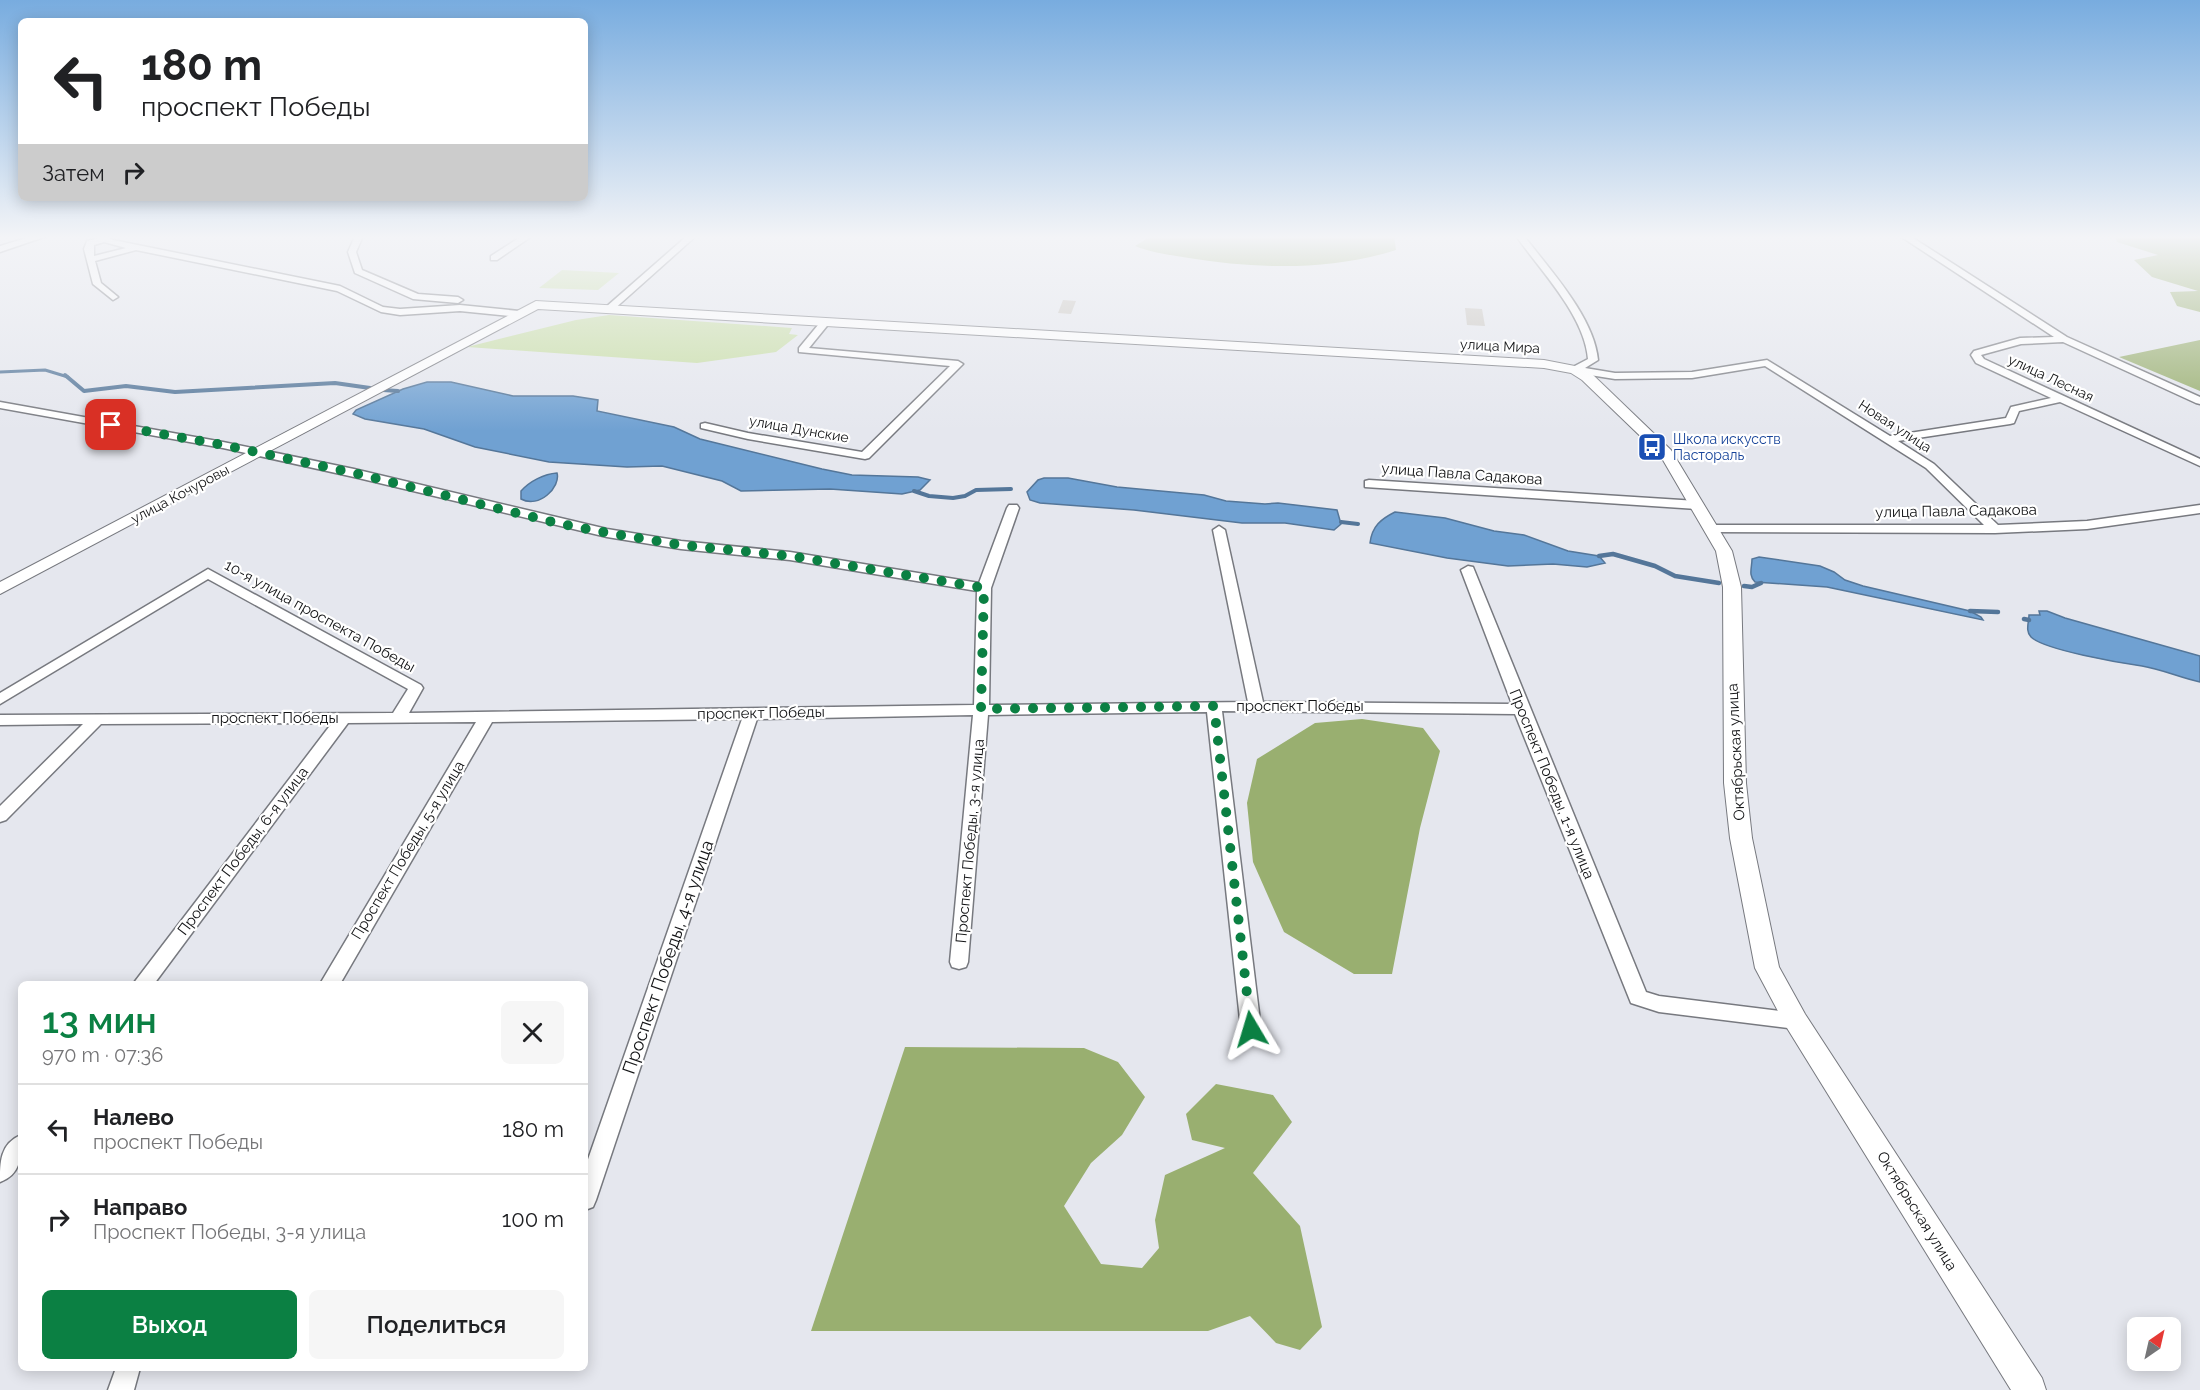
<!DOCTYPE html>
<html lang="ru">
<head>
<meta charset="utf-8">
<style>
	:root { --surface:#fff; --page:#f6f6f6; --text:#202124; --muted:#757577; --line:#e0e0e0; --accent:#0b8043 }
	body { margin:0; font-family:Raleway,sans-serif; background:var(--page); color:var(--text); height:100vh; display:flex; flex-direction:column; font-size:22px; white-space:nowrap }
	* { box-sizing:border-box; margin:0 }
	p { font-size:20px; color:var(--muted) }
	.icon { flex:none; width:33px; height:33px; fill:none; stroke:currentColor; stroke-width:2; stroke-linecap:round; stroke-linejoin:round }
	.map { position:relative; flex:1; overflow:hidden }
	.sheet { position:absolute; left:18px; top:981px; width:570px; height:390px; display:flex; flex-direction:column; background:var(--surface); border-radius:9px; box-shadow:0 3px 15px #0003 }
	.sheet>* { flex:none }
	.top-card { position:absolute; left:18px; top:18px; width:570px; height:183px; border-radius:9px; box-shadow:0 3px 15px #0003; background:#fff; color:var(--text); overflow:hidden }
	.needle { width:39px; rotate:34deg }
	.fabs { position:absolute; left:2127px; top:1317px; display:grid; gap:12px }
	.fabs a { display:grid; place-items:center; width:54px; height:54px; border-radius:9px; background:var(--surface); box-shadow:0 3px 15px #0003; font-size:30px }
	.pin { position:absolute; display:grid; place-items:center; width:51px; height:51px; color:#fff; margin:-26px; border-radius:12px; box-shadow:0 3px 9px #0006 }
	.me { position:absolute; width:66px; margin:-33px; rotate:353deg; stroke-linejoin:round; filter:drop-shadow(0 0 4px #0008) }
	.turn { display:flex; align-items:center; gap:21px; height:126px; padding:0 24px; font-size:27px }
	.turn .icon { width:78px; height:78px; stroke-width:2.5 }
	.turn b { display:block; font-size:42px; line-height:51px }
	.then { display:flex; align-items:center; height:57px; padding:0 24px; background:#0003; gap:12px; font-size:22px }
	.round { display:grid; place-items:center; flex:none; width:63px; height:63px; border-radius:9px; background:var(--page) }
	.head { display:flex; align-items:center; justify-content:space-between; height:102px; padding:0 24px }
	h1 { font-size:36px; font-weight:600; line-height:45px; color:var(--accent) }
	.action { display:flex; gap:12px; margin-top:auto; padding:12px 24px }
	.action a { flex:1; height:69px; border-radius:9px; background:var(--accent); color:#fff; font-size:24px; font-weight:600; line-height:69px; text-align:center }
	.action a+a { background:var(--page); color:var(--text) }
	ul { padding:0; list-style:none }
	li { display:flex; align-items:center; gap:18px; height:90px; padding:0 24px; border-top:2px solid var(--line) }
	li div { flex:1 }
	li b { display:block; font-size:22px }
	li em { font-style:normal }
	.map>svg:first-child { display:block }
</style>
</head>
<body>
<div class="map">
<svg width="2200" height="1390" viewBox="0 0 2200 1390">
	<rect width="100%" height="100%" fill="#e5e7ee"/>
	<path fill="#c7dda4" d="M562 270 619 273 598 290 539 288Z
		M609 315 792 328 789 334 798 335 776 352 697 363 467 347 576 320Z"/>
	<path fill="#99af70" d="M1151 236H1394L1396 250C1330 271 1257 269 1189 258 1170 255 1153 253 1135 246Z
		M2115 236H2200V312L2177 306 2170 292 2198 291 2152 277 2134 260 2158 255 2117 242Z
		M2200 340V391L2119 357Z
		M1362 719 1423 728 1440 751 1420 828 1392 974H1354L1284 932 1253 862 1247 803 1257 759 1315 723Z
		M905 1047 1084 1048 1118 1062 1145 1097 1122 1135 1091 1163 1064 1206 1101 1264 1142 1268 1159 1248 1155 1220 1165 1175 1225 1148 1192 1140 1186 1114 1216 1084 1273 1095 1292 1122 1253 1173 1300 1226 1322 1327 1300 1350 1276 1343 1250 1316 1208 1331H811Z"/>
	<path fill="#70a1d2" stroke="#547699" stroke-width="1.5" d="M427 382H451L513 396H573L598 400 597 411 674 427 700 439 822 469 852 475 918 477 930 480 920 490 902 494 830 489 741 491 722 481 662 466 627 467 549 462 475 447 424 429 365 419 353 414 356 410 403 389Z
		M557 473C561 487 539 509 521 499V491C530 481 544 474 557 473Z
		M1044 478H1068L1117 487 1204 495 1226 501 1265 504 1278 503 1337 510 1341 524 1334 530 1285 523H1242L1134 510 1040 503 1030 500 1027 492 1038 480Z
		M1395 512 1445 518 1494 531 1524 535 1568 551 1599 556 1605 563 1587 567 1553 564 1508 566 1447 558 1370 543C1372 526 1381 519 1395 512Z
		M1759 557 1820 566 1834 572 1845 580 1863 586 1970 611 1981 617 1983 620 1827 587 1755 582C1748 575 1752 568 1752 559Z
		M2039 611H2047L2065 618 2200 656V682C2181 678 2161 669 2142 666 2121 663 2044 650 2031 637 2025 631 2029 622 2029 615H2040Z"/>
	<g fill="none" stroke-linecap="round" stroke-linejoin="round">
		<path stroke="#547699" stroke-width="3" d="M0 372 45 370 68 377"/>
		<path stroke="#547699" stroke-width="4" d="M65 375 84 391 126 386 175 392 335 383 370 388
			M383 390 398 391
			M914 491 929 496 953 498 965 496 976 490 1011 489
			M1341 522 1358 524"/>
		<path stroke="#547699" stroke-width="4.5" d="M1599 556 1613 554 1655 566 1675 576 1719 583
			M1744 586 1752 587 1761 583
			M1970 611 1998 612
			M2024 619 2029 620"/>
	</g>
	<path fill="#c8c4be" d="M1063 300 1076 301 1071 314 1058 313Z
		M1465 308 1482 309 1485 326 1467 325Z"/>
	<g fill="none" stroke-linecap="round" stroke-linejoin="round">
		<g stroke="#77797f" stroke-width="3">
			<path id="minor" d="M33 236H47L0 252V246Z
				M97 236H107L113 240 340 286 383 307 400 309 460 305 519 311 524 314 519 317 460 311 400 315 381 312 337 291 136 250 95 261 101 283 118 297 113 300 93 284 84 249 87 241 99 238ZM104 242 126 248 94 256V245Z
				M355 236H363L356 252 362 270 418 294 458 297 463 300 458 303 413 299 355 273 348 252Z
				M522 236H532L497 260H491V256Z
				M687 236H696L612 311H606V307Z
				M1516 236H1524C1550 270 1594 317 1598 360L1585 368 1615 373 1692 372 1767 360 1890 436 2006 418 2011 407 2051 398 1976 363 1971 355 1974 351 2020 338 2054 337 1900 236H1910L2067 337 2200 397V404L2196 403 2063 342 2021 344 1981 355 1984 359 2200 459V466L2060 402 2019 411 2014 423 2010 424 1898 441 1934 464 1998 525 2087 521 2200 505V513L2087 529 1995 533 1708 532 1706 529 1708 526 1712 525H1984L1926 468 1765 366 1692 378 1615 379 1571 372V368L1588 359C1585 316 1540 270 1516 236Z
				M823 319 831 321 809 348 958 361 963 364 869 458 865 459 748 439 701 428V424L705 423 748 433 862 452 950 366 799 352V348Z
				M0 402 223 442 354 469 607 529 681 541 790 552 979 583 1007 508 1009 505H1017L1019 508 991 588 989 705 1248 702 1213 530 1219 526 1225 530 1263 702 1512 704 1461 570 1468 566 1473 567 1646 992 1659 996 1796 1013 1803 1015 1806 1021 1803 1027 1796 1029 1659 1012 1631 1003 1515 714 1222 711 1261 1029 1258 1035 1251 1037 1244 1035 1241 1029 1207 712 988 715 968 962 966 967 959 969 952 967 950 962 973 715 757 719 596 1200 593 1207 585 1210V1168L742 719 492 722 340 984H320L476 722 348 723 154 984H133L332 723 101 724 6 820 0 822V806L83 724 0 725V715L393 713 408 689 208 579 0 704V693L208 569 421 685 423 688 409 713 974 705 977 591 790 560 681 549 607 537 354 477 223 448 0 408Z
				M1369 480 1697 501 1703 505 1697 509 1365 487V481Z
				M21 1135C21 1155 22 1174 0 1182 0 1162 0 1144 21 1135Z
				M116 1368H140L134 1390H108Z"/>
		</g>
		<g stroke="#77797f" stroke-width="2">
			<path id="tertiary" d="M536 301 1544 360 1580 367 1592 374 1671 450 1732 551 1741 587 1746 783 1752 838 1779 967 1805 1014 2042 1378 2046 1390H2011L1787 1028 1755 968 1730 838 1724 783 1723 587 1716 551 1660 455 1582 380 1571 373 1544 368 538 309 0 594V582Z"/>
		</g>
		<use href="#minor" fill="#fff" fill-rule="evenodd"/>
		<use href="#tertiary" fill="#fff" fill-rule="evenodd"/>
	</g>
	<linearGradient id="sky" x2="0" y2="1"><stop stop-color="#78acdf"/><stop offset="0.55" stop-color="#f3f4f7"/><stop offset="1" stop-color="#f3f4f7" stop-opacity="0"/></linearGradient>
	<rect width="2200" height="431" fill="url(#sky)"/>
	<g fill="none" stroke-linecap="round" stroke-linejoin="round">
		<path stroke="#0b8043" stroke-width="10" stroke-dasharray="0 18" d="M111 425 223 445 354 473 561 524 608 533 681 545 790 556 984 588 981 709 1214 706 1251 1029"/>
	</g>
	<defs>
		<g id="bus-square" transform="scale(1.5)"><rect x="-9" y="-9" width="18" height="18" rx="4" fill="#1a4fb4" stroke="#fff"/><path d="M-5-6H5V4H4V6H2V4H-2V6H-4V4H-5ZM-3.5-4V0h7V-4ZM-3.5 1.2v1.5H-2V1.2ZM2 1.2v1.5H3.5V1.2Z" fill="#fff"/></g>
	</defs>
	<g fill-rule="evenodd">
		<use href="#bus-square" x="1652" y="447"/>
	</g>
	<g text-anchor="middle" stroke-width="4.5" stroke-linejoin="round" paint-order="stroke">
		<g font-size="14" fill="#121315" stroke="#fff">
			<text transform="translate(1500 346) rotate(3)" y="5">улица Мира</text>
			<text transform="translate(2051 378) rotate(25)" y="5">улица Лесная</text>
			<text transform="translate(1895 426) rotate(33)" y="5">Новая улица</text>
			<text transform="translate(799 429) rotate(10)" y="5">улица Дунские</text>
			<text transform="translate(180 494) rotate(-28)" y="5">улица Кочуровы</text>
		</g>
		<g font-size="14" fill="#164399" stroke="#fff" text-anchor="start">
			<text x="1673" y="444">Школа искусств<tspan x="1673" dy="16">Пастораль</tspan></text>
		</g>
		<g font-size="15" fill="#121315" stroke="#fff">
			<text transform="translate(1462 474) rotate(4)" y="5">улица Павла Садакова</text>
			<text transform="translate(1956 511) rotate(-1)" y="5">улица Павла Садакова</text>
			<text transform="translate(320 616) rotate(29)" y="5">10-я улица проспекта Победы</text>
			<text x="1300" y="711">проспект Победы</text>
			<text transform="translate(761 713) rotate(-1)" y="5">проспект Победы</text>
			<text x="275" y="723">проспект Победы</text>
			<text transform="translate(1736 752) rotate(-93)" y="5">Октябрьская улица</text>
			<text transform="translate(1552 784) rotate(68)" y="5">Проспект Победы, 1-я улица</text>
			<text transform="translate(970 841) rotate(-85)" y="5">Проспект Победы, 3-я улица</text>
			<text transform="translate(408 850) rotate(-59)" y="5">Проспект Победы, 5-я улица</text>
			<text transform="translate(243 851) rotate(-53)" y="5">Проспект Победы, 6-я улица</text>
			<text transform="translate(1917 1211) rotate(58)" y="5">Октябрьская улица</text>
		</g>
		<g font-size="18" fill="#121315" stroke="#fff">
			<text transform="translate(668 957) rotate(-71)" y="6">Проспект Победы, 4-я улица</text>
		</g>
	</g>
</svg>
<div class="fabs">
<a><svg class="needle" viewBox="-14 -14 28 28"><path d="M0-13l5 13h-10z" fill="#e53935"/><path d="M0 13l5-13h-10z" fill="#757577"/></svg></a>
</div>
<div class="pin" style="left:111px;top:425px;background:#d93025"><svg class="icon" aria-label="arrive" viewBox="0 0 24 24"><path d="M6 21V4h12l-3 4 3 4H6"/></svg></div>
<svg class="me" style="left:1251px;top:1029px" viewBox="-20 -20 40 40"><path d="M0-17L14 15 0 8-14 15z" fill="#0b8043" stroke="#fff" stroke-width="4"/></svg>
<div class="top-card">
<div class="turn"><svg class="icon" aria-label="left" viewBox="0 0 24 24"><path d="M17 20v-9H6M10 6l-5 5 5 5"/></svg><div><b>180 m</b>проспект Победы</div></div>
<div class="then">Затем<svg class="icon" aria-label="right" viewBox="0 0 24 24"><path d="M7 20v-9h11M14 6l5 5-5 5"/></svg></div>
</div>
<section class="sheet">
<div class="head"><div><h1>13 мин</h1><p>970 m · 07:36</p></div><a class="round"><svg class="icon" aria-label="close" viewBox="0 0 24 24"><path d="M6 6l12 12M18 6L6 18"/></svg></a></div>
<ul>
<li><svg class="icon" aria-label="left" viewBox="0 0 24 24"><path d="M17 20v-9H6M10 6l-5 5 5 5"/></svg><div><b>Налево</b><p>проспект Победы</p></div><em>180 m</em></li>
<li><svg class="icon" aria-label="right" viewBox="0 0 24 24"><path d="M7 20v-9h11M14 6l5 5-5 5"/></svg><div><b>Направо</b><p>Проспект Победы, 3-я улица</p></div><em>100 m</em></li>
</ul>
<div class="action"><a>Выход</a><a>Поделиться</a></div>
</section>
</div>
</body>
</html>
